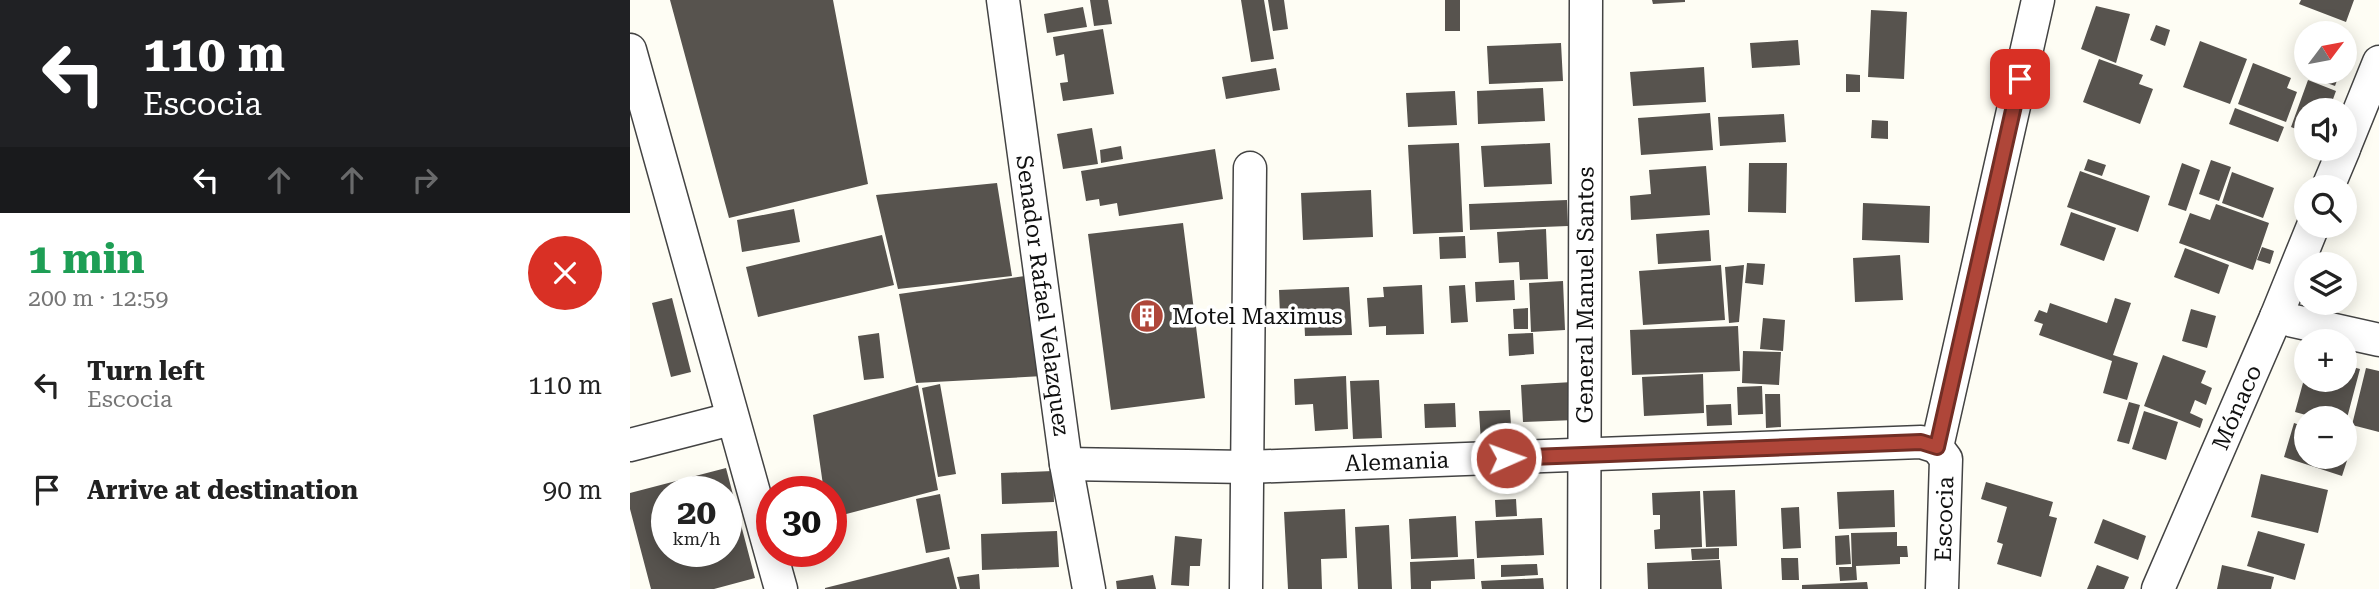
<!DOCTYPE html>
<html lang="en">
<head>
<meta charset="utf-8">
<style>
	:root { --surface:#fff; --page:#f2f2f2; --text:#222; --muted:#767676 }
	body { margin:0; font-family:"Roboto Serif",serif; background:var(--page); color:var(--text); height:100vh; display:flex; flex-direction:column; font-size:26px; white-space:nowrap }
	* { box-sizing:border-box; margin:0 }
	p { font-size:23px; color:var(--muted) }
	.icon { flex:none; width:38px; height:38px; fill:none; stroke:currentColor; stroke-width:2; stroke-linecap:round; stroke-linejoin:round }
	.map { position:relative; flex:1; overflow:hidden }
	.drawer { display:flex; flex-direction:column; background:var(--surface); width:630px }
	.drawer>* { flex:none }
	.top-card { background:#202124; color:#fff; overflow:hidden }
	.needle { width:46px; rotate:58deg }
	.fabs { position:absolute; left:1664px; top:21px; display:grid; gap:14px }
	.fabs a { display:grid; place-items:center; width:63px; height:63px; border-radius:50%; background:var(--surface); box-shadow:0 4px 18px #0003; font-size:35px }
	.speed { position:absolute; left:21px; top:476px; display:flex; gap:14px; font-size:35px; font-weight:700; text-align:center }
	.speed>* { display:grid; place-content:center; width:91px; height:91px; border-radius:50%; background:var(--surface); box-shadow:0 4px 18px #0003; line-height:1 }
	.speed small { font-size:18px; font-weight:400 }
	.speed .limit { border:10px solid #d22; background:#fff; color:#111 }
	.pin { position:absolute; display:grid; place-items:center; width:60px; height:60px; color:#fff; margin:-30px; border-radius:14px; box-shadow:0 4px 10px #0006 }
	.me { position:absolute; width:77px; margin:-38px; rotate:88deg; stroke-linejoin:round; filter:drop-shadow(0 0 5px #0008) }
	.turn { display:flex; align-items:center; gap:24px; height:147px; padding:0 28px; font-size:32px }
	.turn .icon { width:91px; height:91px; stroke-width:2.5 }
	.turn b { display:block; font-size:49px; line-height:60px }
	.lanes { display:flex; align-items:center; height:66px; padding:0 28px; background:#0003; justify-content:center; gap:35px; direction:ltr }
	.lanes .off { opacity:.35 }
	.round { display:grid; place-items:center; flex:none; width:74px; height:74px; border-radius:37px; background:var(--page) }
	.head { display:flex; align-items:center; justify-content:space-between; height:119px; padding:0 28px }
	h1 { font-size:42px; font-weight:700; line-height:52px; color:#1e9e55 }
	ul { padding:0; list-style:none }
	li { display:flex; align-items:center; gap:21px; height:105px; padding:0 28px }
	li div { flex:1 }
	li b { display:block; font-size:26px }
	li em { font-style:normal }
	main { display:flex; flex:1; min-height:0 }
	.map>svg:first-child { display:block }
</style>
</head>
<body>
<main>
<section class="drawer">
<div class="top-card">
<div class="turn"><svg class="icon" aria-label="left" viewBox="0 0 24 24"><path d="M17 20v-9H6M10 6l-5 5 5 5"/></svg><div><b>110 m</b>Escocia</div></div>
<div class="lanes"><svg class="icon" aria-label="left" viewBox="0 0 24 24"><path d="M17 20v-9H6M10 6l-5 5 5 5"/></svg><svg class="icon off" aria-label="ahead" viewBox="0 0 24 24"><path d="M12 20V5M6 11l6-6 6 6"/></svg><svg class="icon off" aria-label="ahead" viewBox="0 0 24 24"><path d="M12 20V5M6 11l6-6 6 6"/></svg><svg class="icon off" aria-label="right" viewBox="0 0 24 24"><path d="M7 20v-9h11M14 6l5 5-5 5"/></svg></div>
</div>
<div class="head"><div><h1>1 min</h1><p>200 m · 12:59</p></div><a class="round" style="background:#d93025;color:#fff"><svg class="icon" aria-label="close" viewBox="0 0 24 24"><path d="M6 6l12 12M18 6L6 18"/></svg></a></div>
<ul>
<li><svg class="icon" aria-label="left" viewBox="0 0 24 24"><path d="M17 20v-9H6M10 6l-5 5 5 5"/></svg><div><b>Turn left</b><p>Escocia</p></div><em>110 m</em></li>
<li><svg class="icon" aria-label="arrive" viewBox="0 0 24 24"><path d="M6 21V4h12l-3 4 3 4H6"/></svg><div><b>Arrive at destination</b></div><em>90 m</em></li>
</ul>
</section>
<div class="map">
<svg width="1749" height="589" viewBox="0 0 1749 589">
	<rect width="100%" height="100%" fill="#fefdf4"/>
	<path fill="#57534e" fill-rule="evenodd" d="M40 0H203L238 184 99 218Z
		M460 0H478L482 24 464 26Z
		M611 0H634L644 59 621 62Z
		M638 0H654L658 29 643 31Z
		M815 0H830V31H815Z
		M1022 0H1055V2L1023 4Z
		M1671 0H1724L1716 22 1669 4Z
		M1466 6 1500 14 1486 63 1451 49Z
		M453 7 457 27 417 33 414 14Z
		M1241 10 1277 12 1274 79 1238 77Z
		M1526 25 1540 30 1535 46 1520 40Z
		M473 29 484 94 433 101 430 83 438 82 434 54 426 56 423 37Z
		M1168 40 1170 65 1122 68 1120 43Z
		M1570 41 1617 59 1600 104 1553 87Z
		M931 43 933 81 859 84 857 46Z
		M1469 59 1513 75 1509 84 1523 89 1510 124 1453 102Z
		M1623 63 1661 78 1657 88 1667 92 1656 122 1608 104Z
		M1074 67 1076 102 1003 106 1000 72Z
		M646 68 650 90 596 99 592 77Z
		M1679 72H1710L1705 86 1678 76Z
		M1216 74 1230 75V92H1216Z
		M1678 80 1706 91 1699 110H1676V133L1661 127Z
		M913 88 915 121 848 124 847 91Z
		M825 91 827 125 778 127 776 93Z
		M1605 108 1654 127 1648 142 1599 124Z
		M1080 113 1083 150 1011 155 1008 118Z
		M1154 114 1156 142 1090 146 1088 117Z
		M1242 120 1258 121V139L1241 138Z
		M462 128 468 164 433 169 427 134Z
		M829 143 833 232 783 234 778 145Z
		M920 143 922 184 854 187 851 146Z
		M491 146 493 159 471 163 470 150Z
		M585 149 593 199 489 216 487 203 470 206 469 199 456 201 451 171Z
		M1458 159 1476 165 1472 176 1454 170Z
		M1581 160 1601 167 1589 201 1569 194Z
		M1119 163H1157L1156 213 1118 212Z
		M1552 163 1570 170 1556 211 1538 205Z
		M1076 166 1080 215 1001 220 1000 196 1021 194 1019 170Z
		M1450 171 1520 196 1508 232 1437 207Z
		M1602 172 1644 188 1633 218 1592 203Z
		M367 183 382 276 268 289 246 195Z
		M741 190 743 237 673 240 671 193Z
		M937 200 938 226 840 230 839 204Z
		M1233 203 1300 206 1299 243 1232 240Z
		M1586 204 1639 223 1623 270 1549 243 1560 213 1580 220Z
		M164 209 170 242 112 252 107 220Z
		M1441 212 1486 228 1474 261 1430 245Z
		M553 223 575 398 481 410 458 234Z
		M916 229 918 279 890 280 889 262 869 263 867 232Z
		M1079 230 1081 261 1028 264 1026 234Z
		M252 235 264 285 128 317 116 267Z
		M835 236 836 258 810 259 809 237Z
		M1632 247 1644 251 1640 264 1627 260Z
		M1555 248 1599 265 1589 294 1544 277Z
		M1270 255 1273 300 1225 302 1223 258Z
		M1117 263 1135 264 1133 285 1115 283Z
		M1091 265 1095 320 1013 325 1009 271Z
		M1114 265 1109 322 1099 323 1095 267Z
		M402 275 413 376 286 383 269 294Z
		M884 280 885 300 846 302 845 282Z
		M933 281 935 330 901 332 899 283Z
		M792 285 794 334 756 335V326L739 327 737 298 754 297 753 287Z
		M835 285 838 322 821 323 819 286Z
		M719 287 722 335 675 336 674 314 650 315 649 290Z
		M42 298 61 372 41 377 22 303Z
		M1485 298 1501 303 1483 355 1508 363 1497 400 1473 393 1482 361 1409 335 1413 324 1404 321 1409 310 1417 313 1420 303 1477 323Z
		M898 308V329H884L883 309Z
		M1561 309 1586 316 1577 348 1552 341Z
		M1133 318 1155 320 1153 351 1130 349Z
		M1108 326 1110 371 1002 375 1000 330Z
		M249 333 254 378 234 380 228 336Z
		M903 333 904 354 879 356 878 334Z
		M1113 351 1151 352 1149 385 1112 383Z
		M1533 355 1576 371 1571 383 1582 388 1576 405 1565 400 1560 413 1573 419 1570 428 1514 406Z
		M1715 365 1730 369 1717 418H1687L1665 412 1676 372V380H1715Z
		M1736 368 1749 371V432L1722 425Z
		M1073 374 1074 413 1014 416 1012 377Z
		M716 376 718 429 685 431 683 404 665 405 664 379Z
		M749 380 752 438 723 439 720 381Z
		M943 382 945 420 893 422 891 385Z
		M310 384 326 474 308 477 292 388Z
		M288 385 308 490 201 518V492H194L183 415Z
		M1132 386 1133 414 1108 415 1107 387Z
		M1135 394H1150L1151 427 1136 428Z
		M1499 402 1510 405 1499 444 1487 441Z
		M825 403 826 427 795 428 794 404Z
		M1101 404 1102 425 1077 426 1076 405Z
		M880 410 882 440 851 442 849 411Z
		M1514 411 1548 422 1536 460 1502 449Z
		M1664 423 1676 427V457H1715V440L1723 442 1712 476 1654 457Z
		M96 468 125 578 84 589H21L0 509V493ZM37 492H96V551H37Z
		M423 471 424 502 372 504 371 473Z
		M1631 474 1698 490 1688 533 1621 517Z
		M1356 482 1423 502 1419 516 1427 518 1411 577 1367 564 1373 544 1367 542 1377 507 1351 499Z
		M1105 490 1107 546 1076 547 1073 491Z
		M1264 490 1265 527 1209 529 1207 492Z
		M1070 491 1072 547 1025 549 1024 530 1030 529V515H1023L1022 493Z
		M310 494 320 549 296 553 286 499Z
		M886 499 887 516 866 517 865 500Z
		M1169 507 1171 548 1153 549 1151 508Z
		M715 509 717 558 691 559 692 589H658L654 512Z
		M826 516 828 557 781 559 779 519Z
		M912 518 914 555 847 558 845 521Z
		M1473 519 1516 536 1508 560 1464 543Z
		M759 525 762 589H728L725 527Z
		M427 531 429 567 352 570 351 534Z
		M1628 531 1675 544 1665 580 1617 566Z
		M1267 532V546H1277L1278 557H1270V564L1226 566 1227 580 1210 581 1209 567H1222L1221 533Z
		M1219 535 1221 564 1206 565 1205 536Z
		M545 536 572 539 570 566H560L559 586 541 585Z
		M1089 548V559L1062 560 1061 549Z
		M319 557 327 589H195V588Z
		M1151 558H1168L1169 580H1152Z
		M844 559 845 579 801 581V589H781L780 562Z
		M1090 560 1092 589H1018L1017 563Z
		M907 564 908 575 871 577V565Z
		M1467 565 1499 577 1494 589H1457Z
		M1592 565 1644 577 1641 589H1587Z
		M349 574 350 589H330L327 577Z
		M523 575 526 589H487L486 581Z
		M913 578 914 589H852L851 581Z
		M1237 582 1238 589H1172V585Z"/>
	<g fill="none" stroke-linecap="round" stroke-linejoin="round">
		<g stroke="#434343" stroke-width="35">
			<g id="minor">
				<path id="s1" d="M373 0 436 464 459 589"/>
				<path d="M0 50 151 589"/>
				<path d="M1715 146 1749 62"/>
				<path d="M1698 187 1714 149"/>
				<path d="M1646 317 1749 340"/>
				<path d="M0 445 101 419"/>
				<path id="s2" d="M436 464 617 467 1291 442 1307 447"/>
				<path d="M616 589 620 168"/>
				<path id="s3" d="M954 589 956 0"/>
				<path id="s4" d="M1312 589 1316 459 1307 447 1408 0"/>
				<path id="s5" d="M1528 589 1646 317 1683 226"/>
			</g>
		</g>
		<use href="#minor" stroke="#fff" stroke-width="32"/>
	</g>
	<g fill="none" stroke-linecap="round" stroke-linejoin="round">
		<g stroke="#722e25" stroke-width="18">
			<path id="route" d="M876 458 1291 442 1307 447 1390 79"/>
		</g>
		<use href="#route" stroke="#af4639" stroke-width="12"/>
	</g>
	<defs>
		<g id="building-disc" transform="scale(1.75)"><circle r="9.5" fill="#af4639" stroke="#fff"/><path d="M-4-6H4V6H1V3H-1V6H-4ZM-2.5-4.3h1.7v1.8h-1.7ZM.8-4.3h1.7v1.8H.8ZM-2.5-1h1.7V.8h-1.7ZM.8-1h1.7V.8H.8Z" fill="#fff"/></g>
	</defs>
	<g fill-rule="evenodd">
		<use href="#building-disc" x="517" y="316"/>
	</g>
	<g text-anchor="middle" stroke-width="7" stroke-linejoin="round" paint-order="stroke">
		<g font-size="23" fill="#101010" stroke="#fff">
			<text dy="8" stroke="none"><textPath href="#s3" startOffset="294">General Manuel Santos</textPath></text>
			<text dy="8" stroke="none"><textPath href="#s1" startOffset="298">Senador Rafael Velazquez</textPath></text>
			<text dy="8" stroke="none"><textPath href="#s5" startOffset="198">Mónaco</textPath></text>
			<text dy="8" stroke="none"><textPath href="#s2" startOffset="331">Alemania</textPath></text>
			<text dy="8" stroke="none"><textPath href="#s4" startOffset="70">Escocia</textPath></text>
		</g>
		<g font-size="23" fill="#101010" stroke="#fff" text-anchor="start">
			<text x="542" y="324">Motel Maximus</text>
		</g>
	</g>
</svg>
<div class="fabs">
<a><svg class="needle" viewBox="-14 -14 28 28"><path d="M0-13l5 13h-10z" fill="#e53935"/><path d="M0 13l5-13h-10z" fill="#767676"/></svg></a>
<a><svg class="icon" aria-label="sound" viewBox="0 0 24 24"><path d="M4 9h4l5-4v14l-5-4H4zM17 9q2 3 0 6"/></svg></a>
<a><svg class="icon" aria-label="search" viewBox="0 0 24 24"><circle cx="10" cy="10" r="6"/><path d="M15 15l6 6"/></svg></a>
<a><svg class="icon" aria-label="layers" viewBox="0 0 24 24"><path d="M12 4l9 5-9 5-9-5zM3 14l9 5 9-5"/></svg></a>
<a>+</a>
<a>−</a>
</div>
<div class="speed"><div>20<small>km/h</small></div><div class="limit">30</div></div>
<div class="pin" style="left:1390px;top:79px;background:#d93025"><svg class="icon" aria-label="arrive" viewBox="0 0 24 24"><path d="M6 21V4h12l-3 4 3 4H6"/></svg></div>
<svg class="me" style="left:876px;top:458px" viewBox="-20 -20 40 40"><circle r="17" fill="#af4639" stroke="#fff" stroke-width="3"/><path d="M0-11L8 9 0 5-8 9z" fill="#fff"/></svg>
</div>
</main>
</body>
</html>
